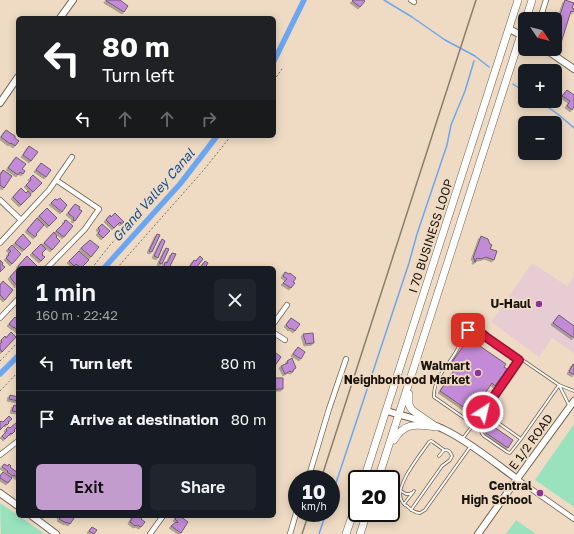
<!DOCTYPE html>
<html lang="en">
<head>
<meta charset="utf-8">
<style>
	:root { --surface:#171b24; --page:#20242c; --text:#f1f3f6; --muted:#9ea1a6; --line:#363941; --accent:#c39cce }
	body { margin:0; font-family:"Golos Text",sans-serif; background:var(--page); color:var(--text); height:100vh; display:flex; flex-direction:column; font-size:15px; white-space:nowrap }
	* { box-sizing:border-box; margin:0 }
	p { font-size:13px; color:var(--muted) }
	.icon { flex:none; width:22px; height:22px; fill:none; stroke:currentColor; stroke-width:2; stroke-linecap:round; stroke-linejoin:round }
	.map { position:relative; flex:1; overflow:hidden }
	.details { position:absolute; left:16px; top:266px; width:260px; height:252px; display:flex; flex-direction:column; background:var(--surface); border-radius:6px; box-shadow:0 2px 10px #0003 }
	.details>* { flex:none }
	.hud { position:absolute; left:16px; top:16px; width:260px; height:122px; border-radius:6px; box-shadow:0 2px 10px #0003; background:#202124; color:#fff; overflow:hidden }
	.needle { width:26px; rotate:125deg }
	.tools { position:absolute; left:518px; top:12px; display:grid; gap:8px }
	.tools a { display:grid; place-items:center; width:44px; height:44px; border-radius:6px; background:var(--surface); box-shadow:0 2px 10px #0003; font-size:20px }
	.speed { position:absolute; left:288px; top:470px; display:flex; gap:8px; font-size:20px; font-weight:700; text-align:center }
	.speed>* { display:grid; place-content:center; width:52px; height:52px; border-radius:50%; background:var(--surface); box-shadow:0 2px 10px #0003; line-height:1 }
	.speed small { font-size:10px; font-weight:400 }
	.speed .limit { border:2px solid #111; border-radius:6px; background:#fff; color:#111 }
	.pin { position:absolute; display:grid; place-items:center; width:34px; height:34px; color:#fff; margin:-17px; border-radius:8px; box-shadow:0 2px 6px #0006 }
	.me { position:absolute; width:44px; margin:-22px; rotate:35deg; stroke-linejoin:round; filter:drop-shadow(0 0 3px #0008) }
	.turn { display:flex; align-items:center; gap:14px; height:84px; padding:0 20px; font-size:18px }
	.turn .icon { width:52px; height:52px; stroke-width:2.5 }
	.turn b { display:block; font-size:28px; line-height:34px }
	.lanes { display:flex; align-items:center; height:38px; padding:0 20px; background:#0003; justify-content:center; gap:20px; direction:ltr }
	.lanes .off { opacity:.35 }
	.round { display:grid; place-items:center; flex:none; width:42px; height:42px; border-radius:6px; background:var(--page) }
	.overview { display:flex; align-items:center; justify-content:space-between; height:68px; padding:0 20px }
	h1 { font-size:24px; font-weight:600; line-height:30px }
	.button { display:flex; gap:8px; margin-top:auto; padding:8px 20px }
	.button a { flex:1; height:46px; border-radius:6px; background:var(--accent); color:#111; font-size:16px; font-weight:600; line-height:46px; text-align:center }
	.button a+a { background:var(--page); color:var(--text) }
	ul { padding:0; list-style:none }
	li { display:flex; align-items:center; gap:12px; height:56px; padding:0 20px; border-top:1px solid var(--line) }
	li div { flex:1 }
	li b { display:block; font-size:15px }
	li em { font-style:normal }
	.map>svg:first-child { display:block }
</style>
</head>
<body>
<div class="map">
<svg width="574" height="534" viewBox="0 0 574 534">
	<defs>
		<filter id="shadow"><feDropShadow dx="-2" dy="2" stdDeviation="0" flood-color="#0004"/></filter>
	</defs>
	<rect width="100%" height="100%" fill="#efdbc4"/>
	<path fill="#e7cdd3" d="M532 263 567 286 574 276V353L552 338 539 357 491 322Z"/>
	<path fill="#9ae2bd" d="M574 424V507L535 480Z
		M0 503 42 532 44 534H1Z
		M516 520 536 534H506Z"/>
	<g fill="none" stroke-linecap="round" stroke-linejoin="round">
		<path stroke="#6ca6f1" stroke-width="1.5" d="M384 0 412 17 445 40 475 56 489 67
			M513 84 525 92
			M539 101 559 115 574 128
			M331 498 409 263 417 234 447 145 451 125 465 91 474 61
			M319 534 326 513"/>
		<path stroke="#6ca6f1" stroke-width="5.5" d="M274 61 304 0
			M104 268 180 184 217 136
			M0 374 18 356"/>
	</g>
	<path fill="#c38ad7" stroke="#6c5d71" filter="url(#shadow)" d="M106 0H120L128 6 124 12 106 1Z
		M353 0H363L365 1 360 7 352 1Z
		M565 0 574 3 572 8 574 9V12L571 11 560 46 555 45V30Z
		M567 90 574 95V107L572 110 567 106 570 101 562 96Z
		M6 130 15 136V138L19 141 15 146 11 143 10 144 1 137Z
		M29 146 38 152 31 161 23 155Z
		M16 157 26 164 22 169 25 171 23 174 20 172 18 175 8 168Z
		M41 163 51 170 46 177 36 170Z
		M3 170 12 176 4 188 0 185V175Z
		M33 175 42 183 33 192 26 185 31 180 30 178Z
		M21 188 26 193 28 191 31 195 21 205 13 197Z
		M60 198 67 205 62 212 51 203 55 199 57 200Z
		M75 204 80 207 79 209 82 211 75 221 73 220 74 218 68 213Z
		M47 208 57 218 49 226 39 216 42 213H43H42Z
		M115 213 124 222 121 224 120 222 114 228 106 220 110 215 111 217Z
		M37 218 44 225 36 234 37 235 35 237 27 230Z
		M66 220 73 226 64 237 56 231 65 222 64 221Z
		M102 224 110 231 103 238 98 233 100 231 98 228Z
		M54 232 57 236 56 237 60 241 52 250 44 243Z
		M23 234 31 243 24 250 15 243Z
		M157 234 160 235 152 252 149 251Z
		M481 236 488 239 490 244 492 245 490 249 497 251 494 260 486 257 481 259 477 258 476 259V262H474L475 259 473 258Z
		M162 239 165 241 158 258 154 256Z
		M90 240 99 247 91 257 81 248Z
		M41 244 46 249 42 253 43 254 42 255 45 257 41 261 32 253Z
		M12 245 21 254 12 264 6 258 9 255 8 254 11 251 8 249Z
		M166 248 169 249 162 264 159 263Z
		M79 251 89 260 81 268 76 264 74 266 69 261Z
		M172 253 176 254 169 268H165L166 267 164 266 165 262 167 263Z
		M27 256 37 266 35 268H20L18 266Z
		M200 256 203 259 196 268H189L194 260 196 261Z
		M0 260 3 263 2 265 5 267 0 272Z
		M205 261 208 263 205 268H200Z
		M17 269 18 270 17 286 10 277Z
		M285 272 289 274 290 273 296 278 293 282 295 283 291 288 283 283 287 279 283 276Z
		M3 281 13 290 5 300 0 295V285Z
		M559 315 574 326V338L553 323Z
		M18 316V331L14 327V328L9 324 15 317 16 318Z
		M291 318 300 324 295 331 291 328 290 329 286 325Z
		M11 332 16 337 2 352 0 349V344L2 342 1 340 5 336 6 338Z
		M313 333 314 343 306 344 303 334Z
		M473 333 478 336 474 342 506 364 504 367 507 369 495 386 492 383 472 413 440 391 457 366 452 362Z
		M298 347 305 352 301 359 293 354Z
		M276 353 281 357 274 367V356Z
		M292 358 296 368 293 370V372H291L290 371 285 374 281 366 288 363 287 361Z
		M573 364 574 365V375L569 372Z
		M274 378H283V389H277V390H274Z
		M10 395 18 397V401L9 399Z
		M14 405 18 406V412L12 411Z
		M9 416 12 419 8 422 9 423 7 425 6 424 0 430V422L1 421 3 422Z
		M16 423 18 426 14 430 15 431 12 434 11 433 5 439 2 436 7 431 6 429 8 427 10 428Z
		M491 425 513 440 508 448 486 433Z
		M4 464 8 466 9 464 11 466 10 467 18 473V478L14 475 13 476 7 472 8 471 2 467Z
		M3 472 12 478 8 483 0 478V476Z
		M59 516H71L74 518 70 524 66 522V523L59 519 60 518Z
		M133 516H140L142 518 141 519 145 522 141 527 137 525 135 526 130 522Z
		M177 516H180L188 522 181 533 171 526 176 522 177 523 178 522 175 519Z
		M92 527 97 530 94 534 89 531Z"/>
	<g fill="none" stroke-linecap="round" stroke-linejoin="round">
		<g stroke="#72614e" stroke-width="3.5">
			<path id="lane" d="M559 385 569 405
				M483 412 521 439 559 385
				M480 429 484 428 492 418
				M463 438 483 412 519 360
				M521 439 510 453 507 452 484 436 482 434 480 429 434 397C433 380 446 368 454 355 459 347 463 338 468 330L472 328 476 329 486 337 519 360 524 361 559 385 574 391
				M444 450 433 442 431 441 429 442C421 454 395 485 401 499 402 502 404 505 407 506 411 510 415 513 420 513L425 510 470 447
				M401 491 406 494H410L411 493
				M404 504 414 491
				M411 510 442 466 450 460 452 456C450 451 449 450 444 450L439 456"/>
		</g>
		<g stroke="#72614e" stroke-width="6">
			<path id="street" d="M411 0 414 2
				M540 19 546 0
				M0 200 21 220
				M0 243 49 190 72 157
				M47 268 85 229 99 209 56 180
				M0 318 18 299
				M274 323 287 305
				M274 333 285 340
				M0 455 18 441
				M308 479 329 409 346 359
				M517 479 574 519
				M150 534 163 516
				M290 534 297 510"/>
		</g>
		<g stroke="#72614e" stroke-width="8">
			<path id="secondary" d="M60 18 73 0
				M509 29 525 37
				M545 49 574 69
				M0 103 18 77
				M387 411C406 417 427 421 445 430 470 442 495 463 517 479
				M0 493 18 506
				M32 516 56 534
				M478 534 517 479 574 401"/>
		</g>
		<g stroke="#72614e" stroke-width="8">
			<path id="primary" d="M526 19 532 0
				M409 394V405L412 410 435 426
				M394 440C405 421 418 425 437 427
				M364 479 518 0
				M378 479 525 22
				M346 534 357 502
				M360 534 367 513"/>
		</g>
		<path stroke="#7c6f60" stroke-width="1" stroke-dasharray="2 2" stroke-linecap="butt" d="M274 80 282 69
			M92 268 110 245 128 227 140 213
			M117 268 202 172 231 136
			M0 361 18 342
			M0 391 18 372"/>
		<use href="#lane" stroke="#fff" stroke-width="2"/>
		<use href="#street" stroke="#fff" stroke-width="4.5"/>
		<use href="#secondary" stroke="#fff" stroke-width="6"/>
		<use href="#primary" stroke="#fff" stroke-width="7"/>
		<path stroke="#8b7d6d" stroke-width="1.5" d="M321 479 476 0
			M302 534 309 513"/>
	</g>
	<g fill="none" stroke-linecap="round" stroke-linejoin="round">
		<g stroke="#92132f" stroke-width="10">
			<path id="route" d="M468 330 472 328 476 329 486 337 519 360 483 412"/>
		</g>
		<use href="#route" stroke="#e11d48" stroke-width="7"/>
	</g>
	<g fill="#8b329e" stroke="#efdbc4" stroke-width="1.5">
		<circle cx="539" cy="304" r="4"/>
		<circle cx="478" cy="373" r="4"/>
		<circle cx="540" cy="493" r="4"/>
	</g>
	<g text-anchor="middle" stroke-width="3.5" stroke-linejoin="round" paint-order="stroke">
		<g font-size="12" fill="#1a130b" stroke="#efdbc4">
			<text transform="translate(431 236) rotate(-72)" y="4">I 70 BUSINESS LOOP</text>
			<text transform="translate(531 442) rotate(-54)" y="4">E 1/2 ROAD</text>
		</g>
		<g font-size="12" font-weight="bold" fill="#1a130b" stroke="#efdbc4" text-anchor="end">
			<text x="531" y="308">U-Haul</text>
			<text x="470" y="370">Walmart<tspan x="470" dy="14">Neighborhood Market</tspan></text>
			<text x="532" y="490">Central<tspan x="532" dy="14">High School</tspan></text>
		</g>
		<g font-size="13" font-style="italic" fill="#154e91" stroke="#efdbc4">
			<text transform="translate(153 195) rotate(-49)" y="5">Grand Valley Canal</text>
		</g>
	</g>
</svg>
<div class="tools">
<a><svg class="needle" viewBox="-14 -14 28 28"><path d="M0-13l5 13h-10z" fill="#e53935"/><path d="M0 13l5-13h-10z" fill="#9ea1a6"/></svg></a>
<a>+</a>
<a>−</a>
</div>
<div class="speed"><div>10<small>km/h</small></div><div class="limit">20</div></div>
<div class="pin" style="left:468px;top:330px;background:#d93025"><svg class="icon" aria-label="arrive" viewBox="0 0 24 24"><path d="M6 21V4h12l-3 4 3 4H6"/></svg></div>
<svg class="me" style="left:483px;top:412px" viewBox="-20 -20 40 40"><circle r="17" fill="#e11d48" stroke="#fff" stroke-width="3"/><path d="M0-11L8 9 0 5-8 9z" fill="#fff"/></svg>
<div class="hud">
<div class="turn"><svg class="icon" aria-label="left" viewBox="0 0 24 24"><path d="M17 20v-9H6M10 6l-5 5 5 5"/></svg><div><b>80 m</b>Turn left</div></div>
<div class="lanes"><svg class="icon" aria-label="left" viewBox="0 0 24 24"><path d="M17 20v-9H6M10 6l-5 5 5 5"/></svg><svg class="icon off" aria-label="ahead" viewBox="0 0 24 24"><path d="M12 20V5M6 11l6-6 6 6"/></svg><svg class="icon off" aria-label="ahead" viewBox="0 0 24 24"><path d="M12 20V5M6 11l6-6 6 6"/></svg><svg class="icon off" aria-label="right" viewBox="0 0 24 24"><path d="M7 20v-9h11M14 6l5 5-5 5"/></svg></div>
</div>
<section class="details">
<div class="overview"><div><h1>1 min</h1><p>160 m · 22:42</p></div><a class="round"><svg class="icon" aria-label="close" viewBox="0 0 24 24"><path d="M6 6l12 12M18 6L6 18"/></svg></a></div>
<ul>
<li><svg class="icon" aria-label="left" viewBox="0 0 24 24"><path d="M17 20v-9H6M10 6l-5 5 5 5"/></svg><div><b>Turn left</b></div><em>80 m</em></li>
<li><svg class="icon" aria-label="arrive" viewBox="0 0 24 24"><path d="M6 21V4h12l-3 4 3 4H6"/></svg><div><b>Arrive at destination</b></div><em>80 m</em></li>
</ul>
<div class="button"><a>Exit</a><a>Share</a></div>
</section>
</div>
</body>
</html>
